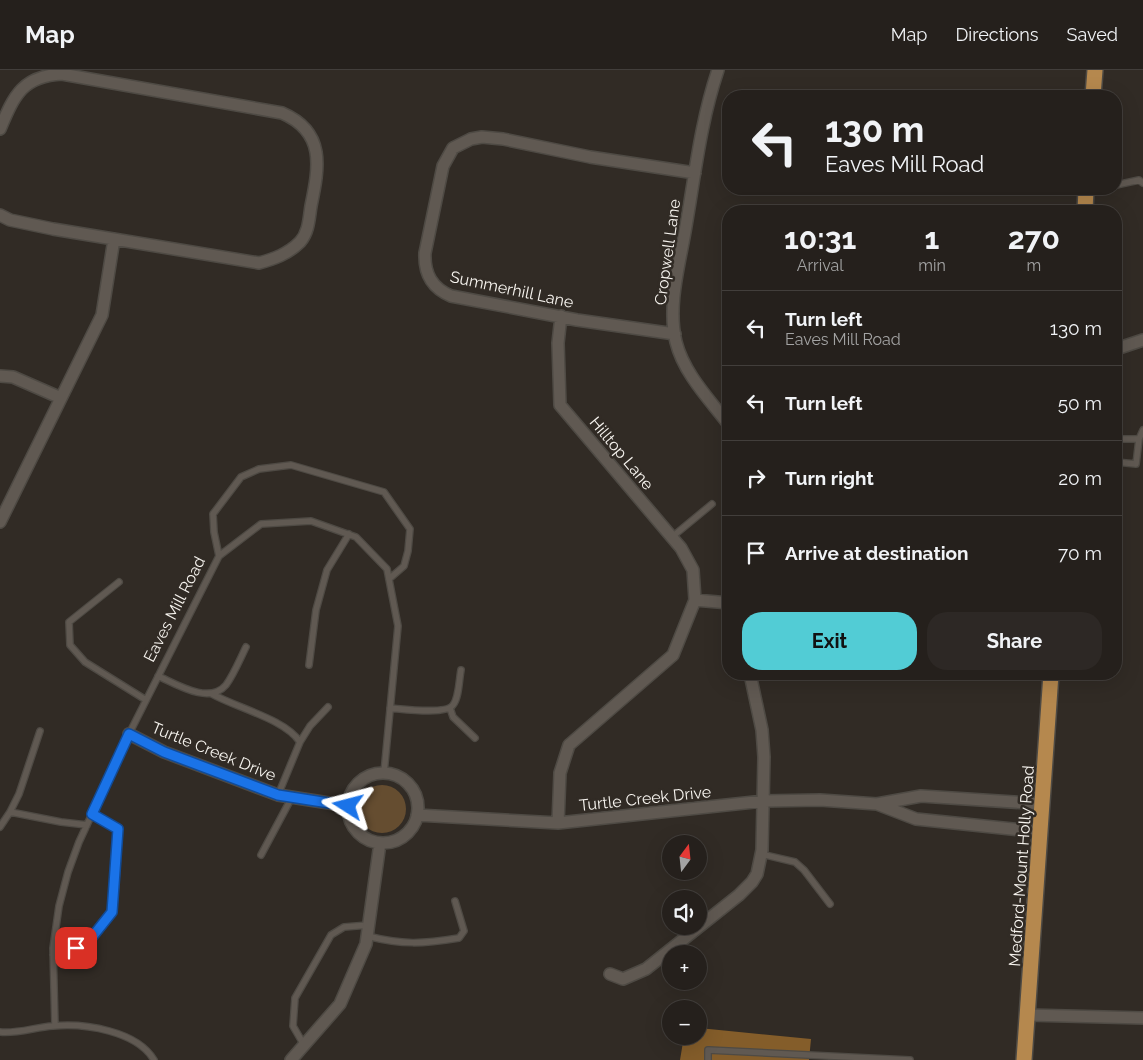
<!DOCTYPE html>
<html lang="en">
<head>
<meta charset="utf-8">
<style>
	:root { --surface:#25201c; --page:#2d2825; --text:#f1f3f6; --muted:#a3a3a3; --line:#423e3b; --accent:#52ccd5 }
	body { margin:0; font-family:Raleway,sans-serif; background:var(--page); color:var(--text); height:100vh; display:flex; flex-direction:column; font-size:19px; white-space:nowrap }
	* { box-sizing:border-box; margin:0 }
	p { font-size:16px; color:var(--muted) }
	.icon { flex:none; width:28px; height:28px; fill:none; stroke:currentColor; stroke-width:2; stroke-linecap:round; stroke-linejoin:round }
	.map { position:relative; flex:1; overflow:hidden }
	.panel { position:absolute; left:722px; top:135px; width:400px; height:475px; display:flex; flex-direction:column; background:var(--surface); border-radius:20px; box-shadow:0 5px 20px #0002,0 0 0 1px var(--line) }
	.panel>* { flex:none }
	.top-card { position:absolute; left:722px; top:20px; width:400px; height:105px; border-radius:20px; box-shadow:0 5px 20px #0002,0 0 0 1px var(--line); background:#25201c; color:var(--text); overflow:hidden }
	.needle { width:32px; rotate:15deg }
	.fabs { position:absolute; left:662px; top:765px; display:grid; gap:10px }
	.fabs a { display:grid; place-items:center; width:45px; height:45px; border-radius:50%; background:var(--surface); box-shadow:0 5px 20px #0002,0 0 0 1px var(--line); font-size:25px }
	.pin { position:absolute; display:grid; place-items:center; width:42px; height:42px; color:#fff; margin:-21px; border-radius:10px; box-shadow:0 2px 8px #0006 }
	.me { position:absolute; width:55px; margin:-28px; rotate:279deg; stroke-linejoin:round; filter:drop-shadow(0 0 4px #0008) }
	.turn { display:flex; align-items:center; gap:18px; height:105px; padding:0 20px; font-size:22px }
	.turn .icon { width:65px; height:65px; stroke-width:2.5 }
	.turn b { display:block; font-size:35px; line-height:42px }
	.eta { display:flex; justify-content:space-evenly; align-items:center; height:85px; text-align:center }
	.eta b { font-size:30px; font-weight:700; line-height:35px }
	.action { display:flex; gap:10px; margin-top:auto; padding:10px 20px }
	.action a { flex:1; height:58px; border-radius:20px; background:var(--accent); color:#111; font-size:20px; font-weight:700; line-height:58px; text-align:center }
	.action a+a { background:var(--page); color:var(--text) }
	ul { padding:0; list-style:none }
	li { display:flex; align-items:center; gap:15px; height:75px; padding:0 20px; border-top:1px solid var(--line) }
	li div { flex:1 }
	li b { display:block; font-size:19px }
	li em { font-style:normal }
	header { display:flex; align-items:center; gap:30px; box-sizing:border-box; height:70px; padding:0 25px; background:var(--surface); border-bottom:1px solid var(--line) }
	header strong { font-size:24px }
	nav { display:flex; gap:28px; margin-inline-start:auto; font-size:18px }
	.map>svg:first-child { display:block }
</style>
</head>
<body>
<header>
<strong>Map</strong>
<nav><a>Map</a><a>Directions</a><a>Saved</a></nav>
</header>
<div class="map">
<svg width="1143" height="990" viewBox="0 0 1143 990">
	<rect width="100%" height="100%" fill="#312b25"/>
	<path fill="#654d30" d="M358 739a24 24 0 1 1 48 0a24 24 0 1 1-48 0Z"/>
	<path fill="#845d2a" d="M699 958 811 969 809 990H680L684 966H699Z"/>
	<g fill="none" stroke-linecap="round" stroke-linejoin="round">
		<g stroke="#4e4a44" stroke-width="8">
			<path id="lane" d="M1116 115 1139 110 1143 113
				M1086 121 1097 119
				M1116 369H1139L1143 360
				M1116 392 1136 394 1139 369
				M672 467 712 434
				M219 486 214 462 213 444 241 407 259 399 291 395 384 422 410 459 408 481 404 496 389 509
				M119 512 69 552 70 575 85 592 146 630
				M309 595 316 540 327 500 349 464
				M158 606C176 614 209 635 226 615 234 604 240 589 246 577
				M212 624C237 638 285 649 300 672L278 725
				M390 638C403 639 446 645 453 635 459 628 459 610 461 600
				M450 638 453 647 475 668
				M40 661 19 724 10 742 61 752 87 755
				M300 672 310 656 328 637
				M0 757 10 742
				M761 784 795 792 804 800 830 834
				M261 785 292 727
				M367 866C403 875 422 874 459 868L464 861 455 831
				M53 885C126 862 114 824 118 759L92 744
				M55 956 53 878 59 836 68 802 79 772 129 664 219 486 261 454 311 451 356 467 387 499 398 556 384 703
				M0 962C17 964 36 957 53 956 85 953 137 961 154 990
				M304 975 293 956 295 928 331 865 344 857 369 855
				M708 990V980L910 990"/>
		</g>
		<g stroke="#4e4a44" stroke-width="14">
			<path id="street" d="M718 0C701 50 695 104 686 156 680 193 667 235 676 272 684 304 710 330 729 355
				M0 59C14 26 22 6 62 4L282 43C326 62 319 97 311 136 309 148 309 162 300 172 288 184 274 189 259 193L53 159 10 150 0 145
				M675 264 577 250 451 226C432 218 424 204 425 183L443 96 453 78 471 69 482 67 503 69 590 87 695 103
				M1116 279 1143 270
				M0 306 13 307 61 328
				M0 452 102 245 114 169
				M695 530 729 533
				M129 664 164 682 278 725 348 736
				M348 738a35 35 0 1 1 70 0a35 35 0 1 1-70 0Z
				M417 745 558 753 764 731 820 730 877 734
				M558 753 560 703 569 675 673 585 695 530 693 500 681 478 560 335 558 273 561 246
				M1041 762 916 749 877 734 921 726 1043 734
				M610 904 623 909 646 899 739 825 752 812 757 804 762 780 764 687 762 660 750 604
				M1028 945 1143 948
				M291 990 340 934 366 874 380 773"/>
		</g>
		<g stroke="#4e4a44" stroke-width="18">
			<path id="primary" d="M1093 26 1095 0
				M1085 141 1086 119
				M1024 990 1051 604"/>
		</g>
		<use href="#lane" stroke="#605952" stroke-width="5.5"/>
		<use href="#street" stroke="#605952" stroke-width="11"/>
		<use href="#primary" stroke="#b5884e" stroke-width="15"/>
	</g>
	<g fill="none" stroke-linecap="round" stroke-linejoin="round">
		<g stroke="#114b97" stroke-width="12">
			<path id="route" d="M76 878 89 871 112 842 118 759 92 744 129 664 164 682 278 725 348 736"/>
		</g>
		<use href="#route" stroke="#1a73e8" stroke-width="9"/>
	</g>
	<g text-anchor="middle" stroke-width="5" stroke-linejoin="round" paint-order="stroke">
		<g font-size="16" fill="#f7f4ef" stroke="#312b25">
			<text transform="translate(667 182) rotate(-82)" y="6">Cropwell Lane</text>
			<text transform="translate(512 219) rotate(12)" y="6">Summerhill Lane</text>
			<text transform="translate(622 383) rotate(50)" y="6">Hilltop Lane</text>
			<text transform="translate(174 539) rotate(-63)" y="6">Eaves Mill Road</text>
			<text transform="translate(214 681) rotate(22)" y="6">Turtle Creek Drive</text>
			<text transform="translate(645 728) rotate(-6)" y="6">Turtle Creek Drive</text>
			<text transform="translate(1021 796) rotate(-86)" y="6">Medford-Mount Holly Road</text>
		</g>
	</g>
</svg>
<div class="fabs">
<a><svg class="needle" viewBox="-14 -14 28 28"><path d="M0-13l5 13h-10z" fill="#e53935"/><path d="M0 13l5-13h-10z" fill="#a3a3a3"/></svg></a>
<a><svg class="icon" aria-label="sound" viewBox="0 0 24 24"><path d="M4 9h4l5-4v14l-5-4H4zM17 9q2 3 0 6"/></svg></a>
<a>+</a>
<a>−</a>
</div>
<div class="pin" style="left:76px;top:878px;background:#d93025"><svg class="icon" aria-label="arrive" viewBox="0 0 24 24"><path d="M6 21V4h12l-3 4 3 4H6"/></svg></div>
<svg class="me" style="left:348px;top:736px" viewBox="-20 -20 40 40"><path d="M0-17L14 15 0 8-14 15z" fill="#1a73e8" stroke="#fff" stroke-width="4"/></svg>
<div class="top-card">
<div class="turn"><svg class="icon" aria-label="left" viewBox="0 0 24 24"><path d="M17 20v-9H6M10 6l-5 5 5 5"/></svg><div><b>130 m</b>Eaves Mill Road</div></div>
</div>
<section class="panel">
<div class="eta">
<div><b>10:31</b><p>Arrival</p></div>
<div><b>1</b><p>min</p></div>
<div><b>270</b><p>m</p></div>
</div>
<ul>
<li><svg class="icon" aria-label="left" viewBox="0 0 24 24"><path d="M17 20v-9H6M10 6l-5 5 5 5"/></svg><div><b>Turn left</b><p>Eaves Mill Road</p></div><em>130 m</em></li>
<li><svg class="icon" aria-label="left" viewBox="0 0 24 24"><path d="M17 20v-9H6M10 6l-5 5 5 5"/></svg><div><b>Turn left</b></div><em>50 m</em></li>
<li><svg class="icon" aria-label="right" viewBox="0 0 24 24"><path d="M7 20v-9h11M14 6l5 5-5 5"/></svg><div><b>Turn right</b></div><em>20 m</em></li>
<li><svg class="icon" aria-label="arrive" viewBox="0 0 24 24"><path d="M6 21V4h12l-3 4 3 4H6"/></svg><div><b>Arrive at destination</b></div><em>70 m</em></li>
</ul>
<div class="action"><a>Exit</a><a>Share</a></div>
</section>
</div>
</body>
</html>
